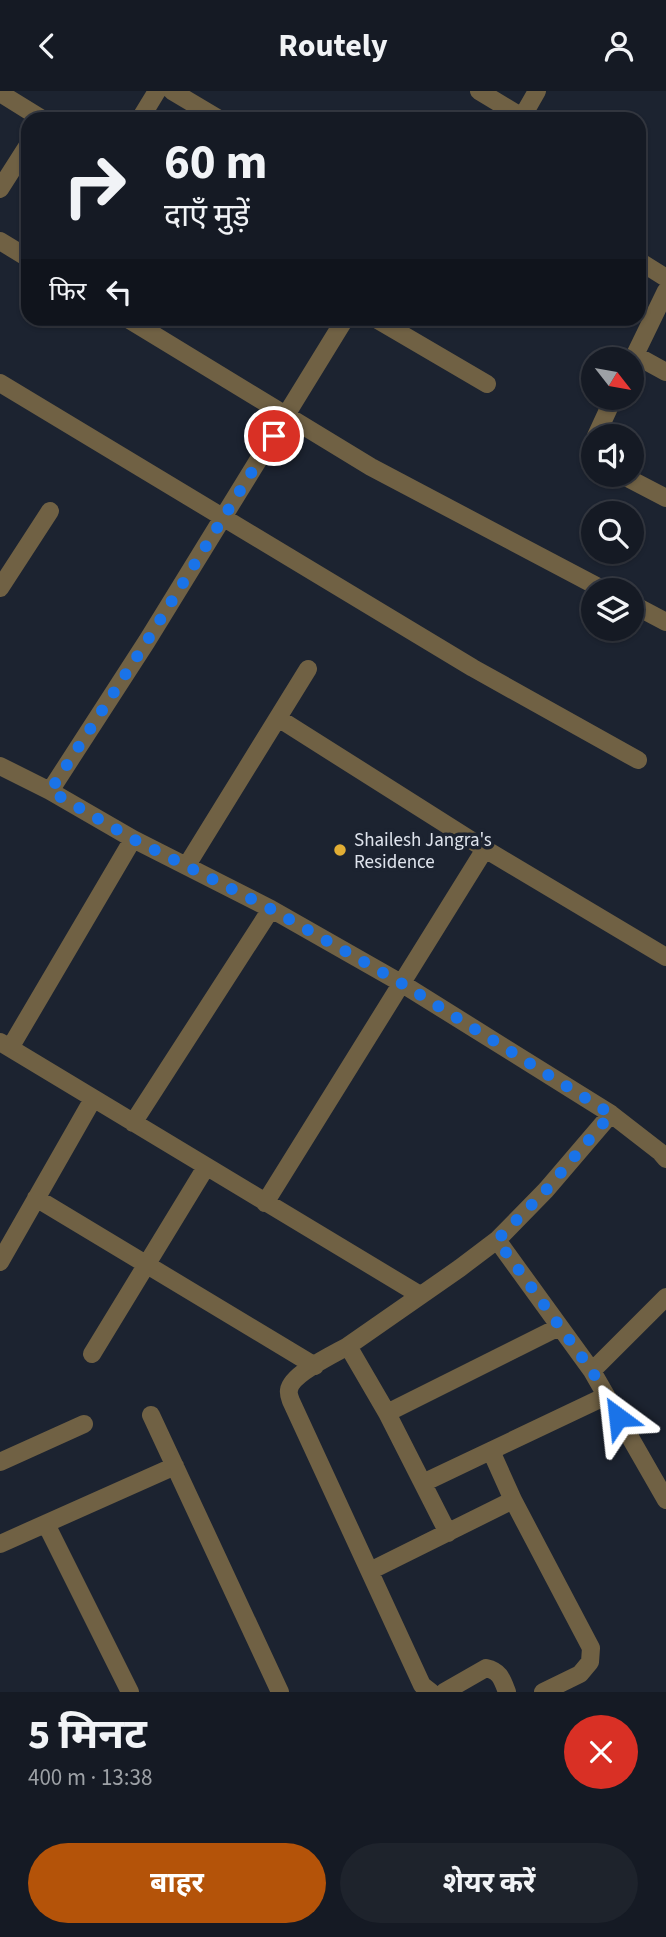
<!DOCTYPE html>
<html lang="hi">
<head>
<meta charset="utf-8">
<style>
	:root { --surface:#151a24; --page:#1e232c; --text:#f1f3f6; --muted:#9da1a6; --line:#343841; --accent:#b45309 }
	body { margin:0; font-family:"Source Sans 3","Noto Sans Devanagari",sans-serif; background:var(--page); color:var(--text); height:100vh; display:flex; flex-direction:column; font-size:26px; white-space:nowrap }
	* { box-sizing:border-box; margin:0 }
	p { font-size:23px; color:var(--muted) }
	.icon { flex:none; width:38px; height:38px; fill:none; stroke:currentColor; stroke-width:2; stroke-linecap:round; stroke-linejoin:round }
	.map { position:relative; height:1601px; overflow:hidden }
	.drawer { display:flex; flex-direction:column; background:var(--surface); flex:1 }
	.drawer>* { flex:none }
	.banner { position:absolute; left:21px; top:21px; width:625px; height:214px; border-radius:21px; box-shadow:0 2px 5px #0004,0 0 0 2px var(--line); background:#151a24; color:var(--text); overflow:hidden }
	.needle { width:46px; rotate:121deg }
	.tools { position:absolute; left:581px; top:256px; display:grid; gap:14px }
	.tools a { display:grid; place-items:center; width:63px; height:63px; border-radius:50%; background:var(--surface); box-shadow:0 2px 5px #0004,0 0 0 2px var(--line); font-size:35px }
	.pin { position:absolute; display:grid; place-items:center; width:60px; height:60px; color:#fff; margin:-30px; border:4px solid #fff; border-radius:50%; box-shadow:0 2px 7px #0007 }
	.me { position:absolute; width:77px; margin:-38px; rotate:330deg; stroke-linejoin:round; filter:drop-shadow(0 0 5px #0008) }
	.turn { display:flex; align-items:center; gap:24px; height:147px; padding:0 28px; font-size:32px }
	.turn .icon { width:91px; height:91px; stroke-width:2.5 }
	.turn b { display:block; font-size:49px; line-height:60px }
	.then { display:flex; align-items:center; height:66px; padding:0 28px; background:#0003; gap:14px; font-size:26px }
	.round { display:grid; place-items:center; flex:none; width:74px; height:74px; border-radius:37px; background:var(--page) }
	.head { display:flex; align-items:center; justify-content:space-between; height:119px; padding:0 28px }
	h1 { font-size:42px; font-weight:700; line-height:52px }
	.action { display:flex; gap:14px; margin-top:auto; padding:14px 28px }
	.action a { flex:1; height:80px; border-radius:42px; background:var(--accent); color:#fff; font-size:28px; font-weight:700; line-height:80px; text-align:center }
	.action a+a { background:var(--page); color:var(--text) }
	header { display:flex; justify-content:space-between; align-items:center; height:91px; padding:0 28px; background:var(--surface); font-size:32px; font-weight:700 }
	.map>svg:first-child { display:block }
</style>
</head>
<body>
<header><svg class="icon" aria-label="back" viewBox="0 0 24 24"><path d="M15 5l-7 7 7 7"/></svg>Routely<svg class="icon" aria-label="person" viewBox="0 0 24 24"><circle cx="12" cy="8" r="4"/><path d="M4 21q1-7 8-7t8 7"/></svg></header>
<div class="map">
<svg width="666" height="1601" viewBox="0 0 666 1601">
	<rect width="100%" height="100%" fill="#1c2330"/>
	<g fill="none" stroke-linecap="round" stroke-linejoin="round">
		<path stroke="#706144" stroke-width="18" d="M172 0 219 28
			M479 0 522 26
			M0 2 42 28
			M140 28 157 0
			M521 28 537 0
			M0 98 28 54
			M0 150 28 167
			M639 170 666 187
			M128 228 371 376 604 499
			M376 228 487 293
			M635 264 666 281
			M632 270 666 200
			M0 292 473 577 638 669
			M596 345 614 306
			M620 383 666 407
			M0 497 50 420
			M632 513 666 531
			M278 627 485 758 666 866
			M0 675 50 700 133 748 271 818 401 892 611 1023 660 1061 666 1068
			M50 700 147 550 345 228
			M187 774 308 578
			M0 951 420 1204
			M10 957 133 748
			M133 1032 271 818
			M36 1107 315 1275
			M265 1112 485 758
			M497 1149 546 1099 611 1023
			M0 1171 93 1008
			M348 1255C334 1263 291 1283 289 1299 288 1302 290 1307 291 1310L422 1594 431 1601
			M92 1263 206 1076
			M592 1280 666 1206
			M387 1322 559 1236
			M151 1324 280 1601
			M491 1360 513 1409 591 1557 590 1571 580 1583 543 1601
			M0 1371 84 1333
			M423 1392 606 1305
			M46 1433 130 1601
			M448 1442 387 1322 348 1255 460 1177 497 1149 592 1280 666 1409
			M0 1453 175 1375
			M370 1480 513 1409
			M444 1601 486 1577C500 1580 502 1588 507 1601"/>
	</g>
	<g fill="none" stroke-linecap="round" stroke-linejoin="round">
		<path stroke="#1a73e8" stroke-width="12" stroke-dasharray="0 21.6" d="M274 345 147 550 50 700 133 748 271 818 401 892 611 1023 546 1099 497 1149 592 1280 618 1326"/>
	</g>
	<circle fill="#e2ae34" stroke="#1c2330" stroke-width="2.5" cx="340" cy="759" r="7"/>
	<g text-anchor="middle" stroke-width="7" stroke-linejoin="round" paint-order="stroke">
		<g font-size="19" fill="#dfe4ed" stroke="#1c2330" text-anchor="start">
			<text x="354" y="755">Shailesh Jangra's<tspan x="354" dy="22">Residence</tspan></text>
		</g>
	</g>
</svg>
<div class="tools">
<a><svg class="needle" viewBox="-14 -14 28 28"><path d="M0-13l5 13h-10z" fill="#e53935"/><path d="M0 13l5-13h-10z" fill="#9da1a6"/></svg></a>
<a><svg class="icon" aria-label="sound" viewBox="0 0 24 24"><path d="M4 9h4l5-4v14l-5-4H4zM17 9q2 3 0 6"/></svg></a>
<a><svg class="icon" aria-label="search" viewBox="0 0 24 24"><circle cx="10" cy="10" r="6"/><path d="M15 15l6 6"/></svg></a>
<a><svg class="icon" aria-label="layers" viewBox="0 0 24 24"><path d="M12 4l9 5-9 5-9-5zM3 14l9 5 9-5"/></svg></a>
</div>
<div class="pin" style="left:274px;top:345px;background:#d93025"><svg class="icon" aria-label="arrive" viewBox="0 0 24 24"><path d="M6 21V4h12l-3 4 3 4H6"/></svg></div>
<svg class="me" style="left:618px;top:1326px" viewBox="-20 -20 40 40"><path d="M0-17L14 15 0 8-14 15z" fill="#1a73e8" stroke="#fff" stroke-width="4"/></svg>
<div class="banner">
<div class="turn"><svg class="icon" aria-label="right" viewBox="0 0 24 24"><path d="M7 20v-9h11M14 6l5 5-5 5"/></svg><div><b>60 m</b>दाएँ मुड़ें</div></div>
<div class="then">फिर<svg class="icon" aria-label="left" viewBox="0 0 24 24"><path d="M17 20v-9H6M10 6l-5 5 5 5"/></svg></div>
</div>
</div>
<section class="drawer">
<div class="head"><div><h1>5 मिनट</h1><p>400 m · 13:38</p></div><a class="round" style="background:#d93025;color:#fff"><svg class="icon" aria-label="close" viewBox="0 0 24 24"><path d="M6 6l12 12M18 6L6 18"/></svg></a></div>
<div class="action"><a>बाहर</a><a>शेयर करें</a></div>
</section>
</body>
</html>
